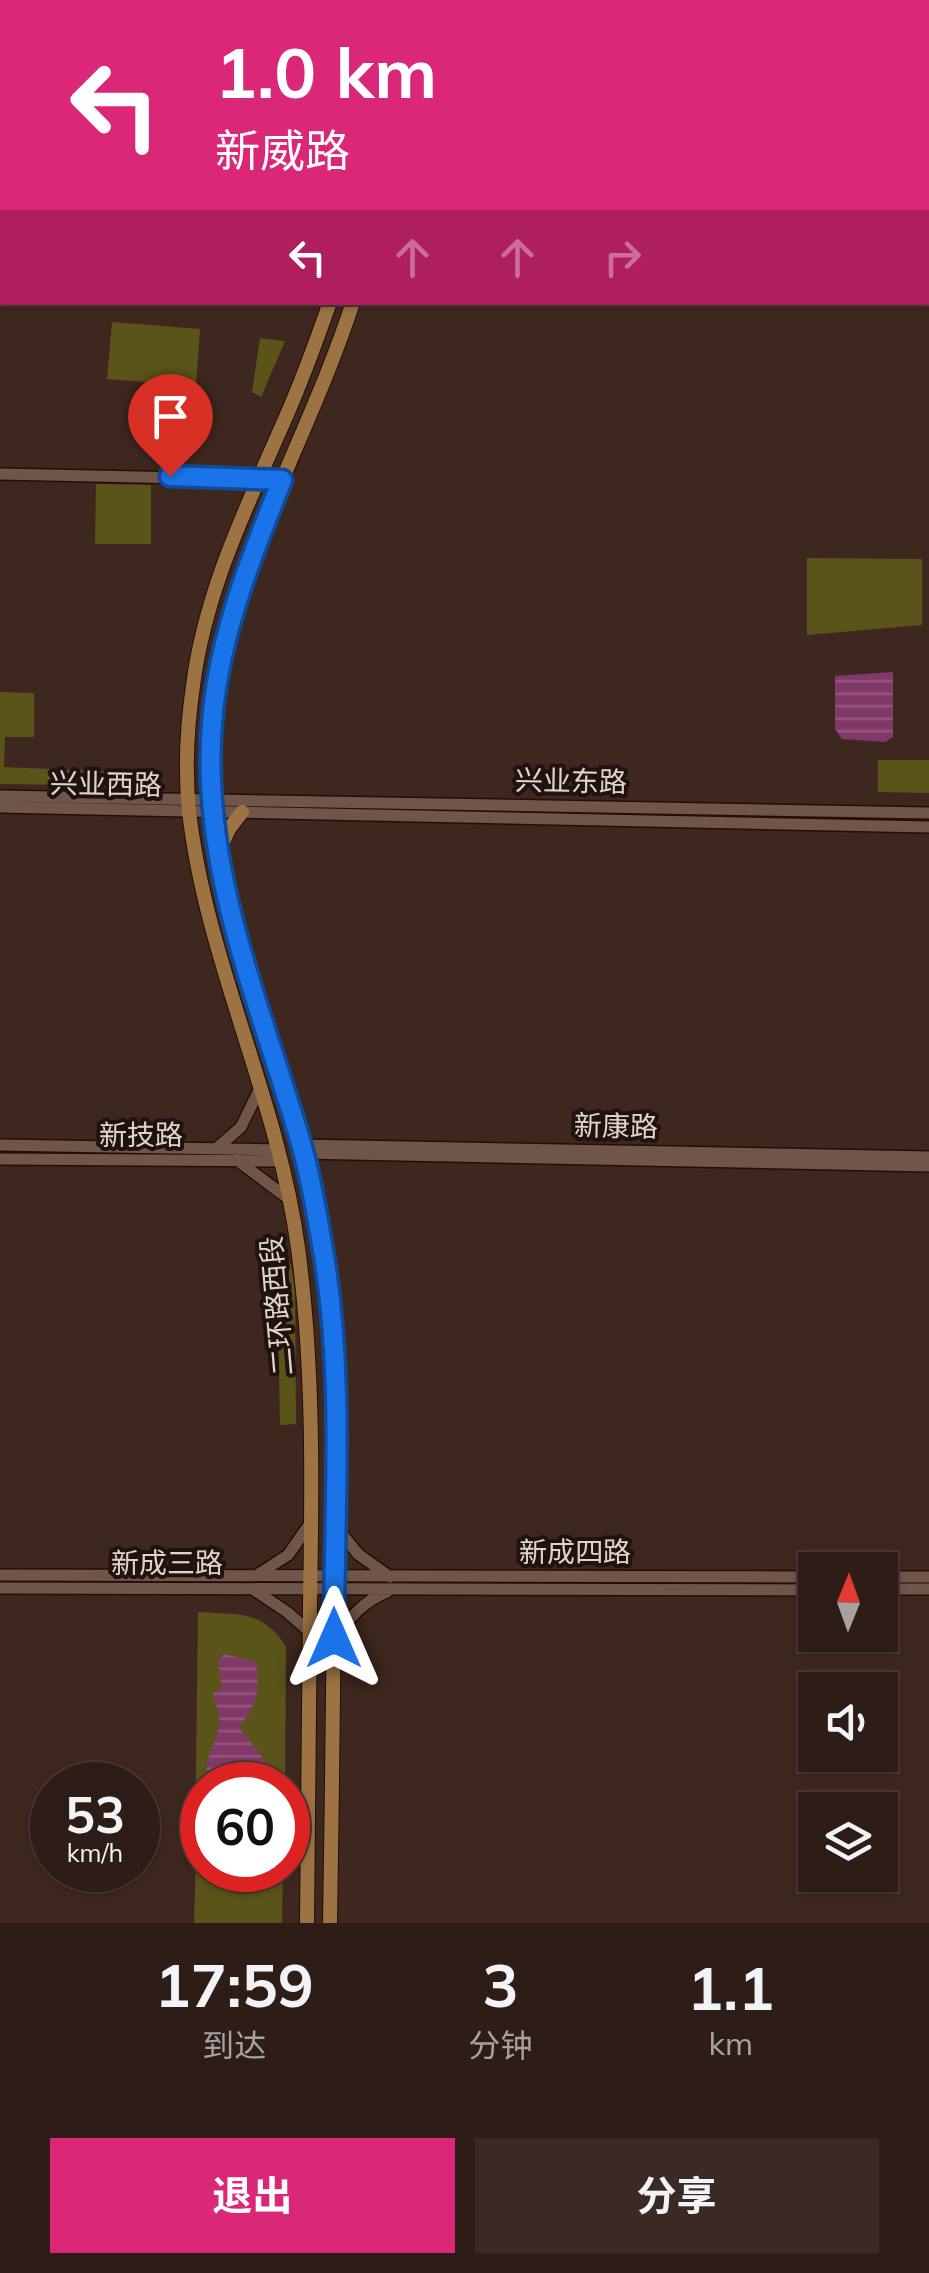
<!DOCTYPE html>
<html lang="zh">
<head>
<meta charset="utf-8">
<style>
	:root { --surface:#2e1d16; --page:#3a2a23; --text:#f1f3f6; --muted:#a7a2a1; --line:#493b35; --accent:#db2777 }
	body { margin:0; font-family:Mulish,"Noto Sans SC",sans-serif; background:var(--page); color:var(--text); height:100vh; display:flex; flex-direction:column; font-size:38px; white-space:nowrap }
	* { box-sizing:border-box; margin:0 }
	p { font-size:32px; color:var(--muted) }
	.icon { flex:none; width:55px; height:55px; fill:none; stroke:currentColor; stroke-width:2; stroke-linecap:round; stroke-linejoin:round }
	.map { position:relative; height:1923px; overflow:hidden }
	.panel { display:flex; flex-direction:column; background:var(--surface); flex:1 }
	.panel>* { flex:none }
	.hud { position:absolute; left:0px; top:0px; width:930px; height:305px; box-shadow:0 2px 8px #0004,0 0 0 2px var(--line); background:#db2777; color:#fff; overflow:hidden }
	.needle { width:65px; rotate:1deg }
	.tools { position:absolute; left:798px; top:1552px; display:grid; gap:20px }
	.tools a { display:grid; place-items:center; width:100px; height:100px; border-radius:0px; background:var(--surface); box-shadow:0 2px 8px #0004,0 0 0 2px var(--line); font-size:50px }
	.speed { position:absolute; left:30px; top:1762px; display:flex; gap:20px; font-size:50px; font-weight:700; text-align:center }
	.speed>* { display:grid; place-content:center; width:130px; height:130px; border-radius:50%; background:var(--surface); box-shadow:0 2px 8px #0004,0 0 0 2px var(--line); line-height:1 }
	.speed small { font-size:25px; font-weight:400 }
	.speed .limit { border:15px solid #d22; background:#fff; color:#111 }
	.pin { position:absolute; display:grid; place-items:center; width:85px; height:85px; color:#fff; margin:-102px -42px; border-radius:50% 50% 50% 0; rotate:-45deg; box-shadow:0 0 10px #0007 }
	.pin .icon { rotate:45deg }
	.me { position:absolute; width:110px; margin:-55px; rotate:0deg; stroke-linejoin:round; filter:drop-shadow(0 0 8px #0008) }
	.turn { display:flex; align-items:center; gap:35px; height:210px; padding:0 50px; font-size:45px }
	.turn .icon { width:130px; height:130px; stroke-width:2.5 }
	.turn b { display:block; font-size:70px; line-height:85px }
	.lanes { display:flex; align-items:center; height:95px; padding:0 50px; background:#0003; justify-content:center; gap:50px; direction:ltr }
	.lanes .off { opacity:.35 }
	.eta { display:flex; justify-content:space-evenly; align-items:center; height:170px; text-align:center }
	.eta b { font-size:60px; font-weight:700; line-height:70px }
	.button { display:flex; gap:20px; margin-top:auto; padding:20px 50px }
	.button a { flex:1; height:115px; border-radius:0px; background:var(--accent); color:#fff; font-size:40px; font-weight:700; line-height:115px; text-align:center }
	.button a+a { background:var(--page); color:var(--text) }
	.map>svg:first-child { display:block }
</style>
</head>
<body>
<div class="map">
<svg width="929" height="1923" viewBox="0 0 929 1923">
	<defs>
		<pattern id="water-rules" width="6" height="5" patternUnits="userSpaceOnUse" patternTransform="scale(2.5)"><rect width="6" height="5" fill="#813969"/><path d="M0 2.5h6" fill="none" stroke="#93557d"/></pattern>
	</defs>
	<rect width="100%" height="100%" fill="#3e271e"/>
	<path fill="#5a541a" d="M112 322 200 329 196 386 107 379Z
		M260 338 285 341 261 397 252 392Z
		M96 484 151 485V544H95Z
		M807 558 922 559V625L807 635Z
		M0 692 34 693V737H5L4 767 141 773V786L0 784Z
		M929 760V793L878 792V760Z
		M277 1262 291 1264 295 1291 296 1424 280 1425Z
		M198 1612C237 1615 263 1609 286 1647L285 1785H202V1843H195Z
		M196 1860H202V1870H283L282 1923H194Z"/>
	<path fill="url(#water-rules)" d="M893 672V737L885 742 842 739 835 729V676Z
		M224 1654 256 1662C260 1692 257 1704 239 1727L265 1761 263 1785H210C201 1761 214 1750 219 1727 222 1717 215 1704 213 1694L222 1687 218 1662Z"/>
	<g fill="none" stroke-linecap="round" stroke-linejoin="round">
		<g stroke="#240f07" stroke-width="14">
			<path id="tertiary" d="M0 128H2
				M0 141H2
				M0 474 283 480
				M0 796 929 813
				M0 807 929 827
				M0 1145 278 1150
				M301 1145 929 1157
				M217 1148 241 1127 261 1086
				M303 1153 929 1166
				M0 1159 281 1161
				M237 1160 290 1200
				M334 1524 358 1554 390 1577
				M0 1575 815 1577
				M257 1575 288 1555 311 1522
				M880 1577H929
				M0 1588 815 1590
				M880 1589H929
				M254 1590 287 1612 310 1632
				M335 1638C350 1618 363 1601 387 1592"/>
		</g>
		<g stroke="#240f07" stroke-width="16">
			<path id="primary" d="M384 2V0
				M408 2V0
				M218 853 229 829 242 812
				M307 1923C308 1817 309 1712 310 1606 312 1486 314 1367 298 1248 278 1098 206 961 189 811 185 771 187 727 193 686 205 591 247 506 285 419 302 381 316 342 330 302
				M330 1923C332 1792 334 1662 334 1531 334 1436 337 1342 323 1248 295 1067 194 899 213 712 228 567 309 439 353 302"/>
		</g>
		<use href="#tertiary" stroke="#70554b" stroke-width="11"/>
		<use href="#primary" stroke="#9d7343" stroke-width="14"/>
	</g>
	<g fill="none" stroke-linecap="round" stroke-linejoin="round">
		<g stroke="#114b97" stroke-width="25">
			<path id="route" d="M170 476 282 480C252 555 221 631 213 712 197 861 259 1000 300 1140 310 1173 316 1209 322 1244 345 1373 334 1507 334 1638"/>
		</g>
		<use href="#route" stroke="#1a73e8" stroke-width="18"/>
	</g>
	<g text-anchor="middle" stroke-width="8" stroke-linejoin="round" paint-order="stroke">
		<g font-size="28" fill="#e2d2cc" stroke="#1e130f">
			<text transform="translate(571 781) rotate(1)" y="10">兴业东路</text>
			<text transform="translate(106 784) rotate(1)" y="10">兴业西路</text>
			<text transform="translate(616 1126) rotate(1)" y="10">新康路</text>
			<text x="141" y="1145">新技路</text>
			<text transform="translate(277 1306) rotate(-95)" y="10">二环路西段</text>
			<text x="575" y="1562">新成四路</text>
			<text x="167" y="1573">新成三路</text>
		</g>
	</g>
</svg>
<div class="tools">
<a><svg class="needle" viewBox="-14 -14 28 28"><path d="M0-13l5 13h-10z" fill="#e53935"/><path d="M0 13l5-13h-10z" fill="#a7a2a1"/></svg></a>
<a><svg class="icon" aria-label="sound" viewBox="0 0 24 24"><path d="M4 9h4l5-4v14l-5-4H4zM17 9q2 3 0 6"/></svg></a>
<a><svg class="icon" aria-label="layers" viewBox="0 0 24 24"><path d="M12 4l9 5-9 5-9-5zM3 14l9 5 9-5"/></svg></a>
</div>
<div class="speed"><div>53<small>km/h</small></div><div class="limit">60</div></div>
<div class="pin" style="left:170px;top:476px;background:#d93025"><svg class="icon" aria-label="arrive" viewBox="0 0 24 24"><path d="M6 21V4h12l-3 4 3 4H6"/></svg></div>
<svg class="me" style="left:334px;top:1638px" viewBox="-20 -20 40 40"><path d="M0-17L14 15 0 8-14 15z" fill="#1a73e8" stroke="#fff" stroke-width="4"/></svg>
<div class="hud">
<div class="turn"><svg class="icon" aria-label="left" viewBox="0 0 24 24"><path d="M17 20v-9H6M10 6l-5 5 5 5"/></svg><div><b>1.0 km</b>新威路</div></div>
<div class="lanes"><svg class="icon" aria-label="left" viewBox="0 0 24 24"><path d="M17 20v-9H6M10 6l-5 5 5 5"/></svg><svg class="icon off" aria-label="ahead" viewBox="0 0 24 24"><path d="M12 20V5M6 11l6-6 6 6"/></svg><svg class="icon off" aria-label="ahead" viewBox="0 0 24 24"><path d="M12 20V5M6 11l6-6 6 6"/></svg><svg class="icon off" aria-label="right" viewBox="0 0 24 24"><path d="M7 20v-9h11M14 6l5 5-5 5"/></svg></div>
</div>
</div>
<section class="panel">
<div class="eta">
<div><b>17:59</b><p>到达</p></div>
<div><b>3</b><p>分钟</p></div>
<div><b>1.1</b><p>km</p></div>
</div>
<div class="button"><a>退出</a><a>分享</a></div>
</section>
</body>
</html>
